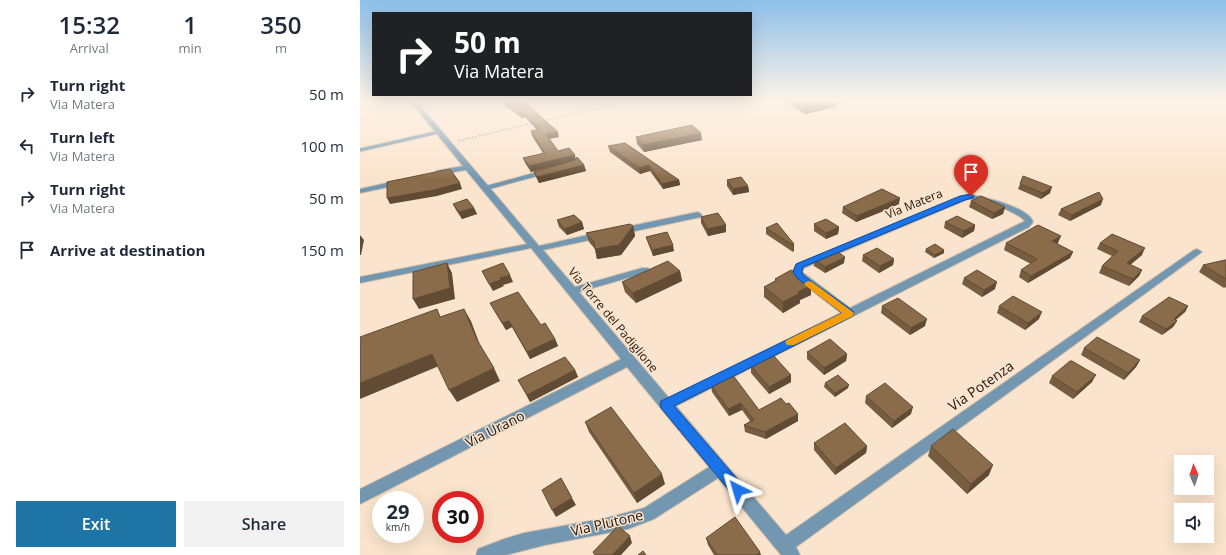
<!DOCTYPE html>
<html lang="en">
<head>
<meta charset="utf-8">
<style>
	:root { --surface:#fff; --page:#f2f2f3; --text:#1f2937; --muted:#747a83; --accent:#1e74a4 }
	body { margin:0; font-family:"Open Sans",sans-serif; background:var(--page); color:var(--text); height:100vh; display:flex; flex-direction:column; font-size:15px; white-space:nowrap }
	* { box-sizing:border-box; margin:0 }
	p { font-size:13px; color:var(--muted) }
	.icon { flex:none; width:22px; height:22px; fill:none; stroke:currentColor; stroke-width:2; stroke-linecap:round; stroke-linejoin:round }
	.map { position:relative; flex:1; overflow:hidden }
	.panel { display:flex; flex-direction:column; background:var(--surface); width:360px }
	.panel>* { flex:none }
	.hud { position:absolute; left:12px; top:12px; width:380px; height:84px; border-radius:0px; box-shadow:0 4px 16px #0002; background:#202124; color:#fff; overflow:hidden }
	.needle { width:26px; rotate:357deg }
	.fabs { position:absolute; left:814px; top:455px; display:grid; gap:8px }
	.fabs a { display:grid; place-items:center; width:40px; height:40px; border-radius:0px; background:var(--surface); box-shadow:0 4px 16px #0002; font-size:20px }
	.speed { position:absolute; left:12px; top:491px; display:flex; gap:8px; font-size:20px; font-weight:700; text-align:center }
	.speed>* { display:grid; place-content:center; width:52px; height:52px; border-radius:50%; background:var(--surface); box-shadow:0 4px 16px #0002; line-height:1 }
	.speed small { font-size:10px; font-weight:400 }
	.speed .limit { border:6px solid #d22; background:#fff; color:#111 }
	.pin { position:absolute; display:grid; place-items:center; width:34px; height:34px; color:#fff; margin:-41px -17px; border-radius:50% 50% 50% 0; rotate:-45deg; box-shadow:0 0 4px #0007 }
	.pin .icon { rotate:45deg }
	.me { position:absolute; width:44px; margin:-22px; rotate:320deg; stroke-linejoin:round; filter:drop-shadow(0 0 3px #0008) }
	.turn { display:flex; align-items:center; gap:14px; height:84px; padding:0 16px; font-size:18px }
	.turn .icon { width:52px; height:52px; stroke-width:2.5 }
	.turn b { display:block; font-size:28px; line-height:34px }
	.eta { display:flex; justify-content:space-evenly; align-items:center; height:68px; text-align:center }
	.eta b { font-size:24px; font-weight:600; line-height:28px }
	.action { display:flex; gap:8px; margin-top:auto; padding:8px 16px }
	.action a { flex:1; height:46px; border-radius:0px; background:var(--accent); color:#fff; font-size:16px; font-weight:600; line-height:46px; text-align:center }
	.action a+a { background:var(--page); color:var(--text) }
	ul { padding:0; list-style:none }
	li { display:flex; align-items:center; gap:12px; height:52px; padding:0 16px }
	li div { flex:1 }
	li b { display:block; font-size:15px }
	li em { font-style:normal }
	main { display:flex; flex:1; min-height:0 }
	.map>svg:first-child { display:block }
</style>
</head>
<body>
<main>
<section class="panel">
<div class="eta">
<div><b>15:32</b><p>Arrival</p></div>
<div><b>1</b><p>min</p></div>
<div><b>350</b><p>m</p></div>
</div>
<ul>
<li><svg class="icon" aria-label="right" viewBox="0 0 24 24"><path d="M7 20v-9h11M14 6l5 5-5 5"/></svg><div><b>Turn right</b><p>Via Matera</p></div><em>50 m</em></li>
<li><svg class="icon" aria-label="left" viewBox="0 0 24 24"><path d="M17 20v-9H6M10 6l-5 5 5 5"/></svg><div><b>Turn left</b><p>Via Matera</p></div><em>100 m</em></li>
<li><svg class="icon" aria-label="right" viewBox="0 0 24 24"><path d="M7 20v-9h11M14 6l5 5-5 5"/></svg><div><b>Turn right</b><p>Via Matera</p></div><em>50 m</em></li>
<li><svg class="icon" aria-label="arrive" viewBox="0 0 24 24"><path d="M6 21V4h12l-3 4 3 4H6"/></svg><div><b>Arrive at destination</b></div><em>150 m</em></li>
</ul>
<div class="action"><a>Exit</a><a>Share</a></div>
</section>
<div class="map">
<svg width="866" height="555" viewBox="0 0 866 555">
	<rect width="100%" height="100%" fill="#fae4cd"/>
	<g fill="none" stroke-linecap="round" stroke-linejoin="round">
		<g stroke="#d2bfab" stroke-width="4.5">
			<path id="lane-far1" d="M0 150 79 132"/>
		</g>
		<g stroke="#d2bfab" stroke-width="5.5">
			<path id="lane" d="M126 188 181 173"/>
		</g>
		<g stroke="#d2bfab" stroke-width="2">
			<path id="street" d="M50 101H56L179 246 241 232 244 233 245 235 244 237 183 250 215 287 282 268H288L290 270 288 272 219 292 309 398 481 313 437 279 432 272 437 264 607 195C621 195 670 208 673 222L669 227 316 406 426 535 834 250 837 249 842 252 436 547 440 555H421L358 478 294 519 268 529 185 545 146 555H116L118 549 144 539 164 533 247 518 284 508 349 467 267 367 0 504V489L261 359 171 248 0 283V277L167 244 106 170 76 175V171L103 166ZM608 199C624 200 654 210 665 221L490 308 442 272 444 268Z
				M40 180 44 182 43 184 0 193V189Z
				M338 212 342 215 341 217 261 234 257 231 261 228Z"/>
		</g>
		<path stroke="#b7a593" stroke-width="1.5" stroke-dasharray="2 1.5" stroke-linecap="butt" d="M183 121 268 101
			M98 141 173 123"/>
		<use href="#lane-far1" stroke="#7397b0" stroke-width="3"/>
		<use href="#lane" stroke="#7397b0" stroke-width="4"/>
		<use href="#street" fill="#7397b0" fill-rule="evenodd"/>
	</g>
	<path fill="#775c40" d="M146 101 199 137 189 139 198 151 216 159 224 165 226 171 179 183 176 177 174 172 212 161 171 172 165 163 163 158 183 153 172 136 171 131 177 130 165 117 162 118 145 106 144 102Z
		M425 101H486L476 103V107L445 114 425 102Z
		M276 137 342 140 284 152 277 144Z
		M248 146 319 180 320 185 303 189 290 171 280 174 250 152Z
		M367 180 388 186 389 192 373 195 367 186Z
		M660 184 690 193 681 199 658 189Z
		M611 201 645 207 643 214 632 219 609 207Z
		M93 204 114 208 117 214 102 219 96 210Z
		M539 204 521 212 496 222 482 213 483 207Z
		M741 205 710 221 698 215 701 209Z
		M341 217 366 225V232L348 236 341 223Z
		M197 220 222 222 224 229 207 235 199 227Z
		M585 222 615 225 614 231 602 238 584 228Z
		M454 224 479 227 478 234 466 239 454 231Z
		M273 226 275 236 261 255 237 259 235 249 229 242 226 233Z
		M406 228 434 244V250L433 252 406 234Z
		M286 237 314 251 293 256 288 243Z
		M646 243H698L697 244 713 252 710 258 668 283 659 277 661 270 671 264 644 250Z
		M740 243 782 255 770 265 782 270 779 276 769 286 739 273 742 266 752 256 737 249Z
		M566 249 584 250V253L574 258 565 252Z
		M503 255 534 259 533 265 519 273 502 261Z
		M454 259 484 263 465 273 454 266Z
		M866 260V287L864 288 839 272 843 265Z
		M320 271 322 281 276 303 265 292 262 282Z
		M604 278 635 289 622 297 602 284Z
		M415 279 451 295 440 300V303L423 313 404 297V287L415 281Z
		M130 303 195 339 198 346 170 359 152 327 146 330 134 310Z
		M522 306 565 326 550 335 521 313Z
		M639 306 679 319 665 330 637 313Z
		M828 306 825 312 815 320 817 321 813 327 802 335 779 322 782 316Z
		M724 348 780 360 776 367 764 380 721 355Z
		M447 352 487 354 486 361 464 375 447 359Z
		M391 366 431 375V382L409 394 391 373Z
		M215 370 218 377 170 402 158 380Z
		M692 376 732 382 713 399 689 383Z
		M465 383 488 388 475 397 464 387Z
		M351 385 399 410 438 421 406 439 385 432 384 425 390 421 382 410 369 416 352 392Z
		M506 396 551 414 532 428 505 403Z
		M225 422 305 484 277 503 229 432Z
		M454 443 507 446 506 453 475 475 454 450Z
		M571 446 629 475 607 494 568 456Z
		M346 538 401 555H354L348 545Z"/>
	<path fill="#614b34" d="M460 101H486L476 103V107L445 114V104Z
		M160 113H163L165 117 162 118Z
		M198 132 199 137 187 139 186 134Z
		M341 133 342 140 284 152 283 145Z
		M215 155 216 160 171 172 169 166Z
		M224 165 226 171 179 183 177 177Z
		M289 165 290 171 280 174 279 168Z
		M319 180 320 185 303 189 302 184Z
		M100 183 102 189 77 196 30 204 27 198Z
		M388 186 389 192 373 195V189Z
		M692 187 690 193 681 199 683 193Z
		M540 198 539 204 521 212 496 222 497 216Z
		M743 199 741 205 710 221 712 215Z
		M645 207 643 214 632 219 634 213Z
		M114 208 117 214 102 219 99 212Z
		M222 222 224 229 207 235 205 229Z
		M366 225V232L348 236 347 229Z
		M615 225 614 231 602 238 604 231Z
		M273 226 275 236 261 255 237 259 235 249Z
		M479 227 478 234 466 239V233Z
		M0 235 4 240 1 255H0Z
		M701 236 698 243 690 248 692 241Z
		M434 244V250L433 252V245Z
		M313 245 314 251 293 256 292 250Z
		M785 248 782 255 764 270 767 263Z
		M584 250V253L574 258 575 255Z
		M713 252 710 258 668 283 671 276Z
		M485 257 484 263 465 273V267Z
		M534 259 533 265 519 273 520 266Z
		M87 263 92 273 95 299 59 309 53 299Z
		M782 270 779 276 769 286 773 279Z
		M320 271 322 281 276 303 273 293Z
		M150 275 153 282 143 285 144 286 133 291 129 284 140 278Z
		M637 282 635 289 622 297 624 290Z
		M451 285V295L440 300V303L423 313V302L438 292Z
		M828 306 825 312 810 325 814 319Z
		M104 309 111 321 123 353 117 340Z
		M682 312 679 319 665 330 668 323Z
		M567 319 565 326 550 335 551 328Z
		M149 321 152 327 146 330 142 323Z
		M817 321 813 327 802 335 806 329Z
		M195 339 198 346 170 359 167 352Z
		M72 354 79 366 0 399V383Z
		M487 354 486 361 464 375V368Z
		M780 360 776 367 764 380 768 373Z
		M134 368 140 381 97 402 89 390Z
		M215 370 218 377 170 402 167 395Z
		M431 375V382L409 394V387Z
		M736 375 732 382 713 399 717 392Z
		M489 385 488 388 475 397V393Z
		M381 403 382 410 369 416 368 409Z
		M553 407 551 414 532 428 534 421Z
		M438 414V421L406 439 405 432Z
		M507 446 506 453 475 475 476 468Z
		M633 465 629 475 607 494 611 484Z
		M302 474 305 484 277 503 274 493Z
		M212 498 216 505 196 517 192 510Z
		M270 536 272 543 261 555H252Z
		M400 552 401 555H396Z"/>
	<path fill="#8a6b4a" stroke="#614b34" d="M146 101H163L198 132 186 134 198 151 209 148 215 155 169 166 163 158 185 153 171 131 180 129 163 113H160L144 102Z
		M439 101H460L445 104Z
		M332 125 341 133 283 145 276 137Z
		M265 143 319 180 302 184 289 165 279 168 248 146Z
		M217 157 224 165 177 177 174 172 215 160Z
		M90 169 100 183 74 190 27 198V182Z
		M663 176 692 187 683 193 660 184Z
		M381 177 388 186 373 189 367 180Z
		M522 189 540 198 521 206 497 216 483 207Z
		M739 192 743 199 712 215 701 209Z
		M621 196 645 207 634 213 611 201Z
		M107 199 114 208 99 212 93 204Z
		M358 213 366 225 347 229 341 217Z
		M214 215 222 222 205 229 197 220Z
		M597 216 615 225 604 231 585 222Z
		M466 219 479 227 466 233 454 224Z
		M417 223 434 244 433 245 406 228Z
		M270 224 273 226 259 245 235 249 234 242 226 233Z
		M678 225 701 236 692 241 713 252 671 276 661 270 677 259 646 243Z
		M307 232 313 245 292 250 286 237Z
		M752 234 785 248 767 263 782 270 773 279 742 266 758 251 740 243Z
		M575 244 584 250 575 255 566 249Z
		M517 248 534 259 520 266 503 255Z
		M475 250 485 257 465 267 454 259Z
		M865 260H866V279L843 265Z
		M308 261 320 271 273 293 262 282Z
		M87 263 90 288 53 299V272Z
		M143 263 150 275 140 278 141 280 129 284 122 271Z
		M431 270 451 285 438 292 440 293 423 302 404 287 417 280 415 279Z
		M617 270 637 282 624 290 604 278Z
		M158 292 181 325 185 323 195 339 167 352 149 321 142 323 130 303Z
		M653 296 682 312 668 323 639 306Z
		M809 297 828 306 814 319 817 321 806 329 782 316Z
		M538 298 567 319 551 328 522 306Z
		M77 309 80 317 104 309 117 340 134 368 89 390 72 354 0 383V337Z
		M737 337 780 360 768 373 724 348Z
		M470 339 487 354 464 368 447 352Z
		M413 355 431 375 409 387 391 366Z
		M205 357 215 370 167 395 158 380Z
		M710 361H712L736 375 717 392 692 376Z
		M372 374 399 410 421 398 426 404 429 403 438 414 405 432 384 425 394 420 381 403 368 409 351 385Z
		M478 375 489 385 475 393 465 383Z
		M525 383 553 407 534 421 506 396Z
		M251 407 302 474 274 493 225 422Z
		M485 423 507 446 476 468 454 443Z
		M593 429 633 465 611 484 571 446Z
		M201 478 212 498 192 510 182 490Z
		M375 517 400 552 396 555H357L346 538Z
		M258 526 270 536 252 555H235L233 552Z
		M283 551 286 555H278Z"/>
	<linearGradient id="sky" x2="0" y2="1"><stop stop-color="#8dbfea"/><stop offset="0.56" stop-color="#fdf3e8"/><stop offset="1" stop-color="#fdf3e8" stop-opacity="0"/></linearGradient>
	<rect width="866" height="179" fill="url(#sky)"/>
	<path fill="#1a73e8" stroke="#114b97" d="M611 194 614 196 613 198 605 200 443 267 442 272 444 276 493 311 494 313 493 316 314 406 383 486 385 490 383 495 378 497 373 495 301 408 300 405 301 401 482 313 438 279 433 272 436 264 600 196Z"/>
	<path fill="#f59e0b" d="M449 281 452 282 494 313 493 316 434 345H427L425 342 427 340 482 313 446 286 444 284 446 282Z"/>
	<g text-anchor="middle" stroke-width="3" stroke-linejoin="round" paint-order="stroke">
		<g font-size="12" fill="#1e160e" stroke="#fae4cd">
			<text transform="translate(554 204) rotate(-22)" y="4">Via Matera</text>
			<text transform="translate(253 320) rotate(50)" y="4">Via Torre del Padiglione</text>
		</g>
		<g font-size="14" fill="#1e160e" stroke="#fae4cd">
			<text transform="translate(621 386) rotate(-35)" y="5">Via Potenza</text>
			<text transform="translate(135 429) rotate(-27)" y="5">Via Urano</text>
			<text transform="translate(247 523) rotate(-13)" y="5">Via Plutone</text>
		</g>
	</g>
</svg>
<div class="fabs">
<a><svg class="needle" viewBox="-14 -14 28 28"><path d="M0-13l5 13h-10z" fill="#e53935"/><path d="M0 13l5-13h-10z" fill="#747a83"/></svg></a>
<a><svg class="icon" aria-label="sound" viewBox="0 0 24 24"><path d="M4 9h4l5-4v14l-5-4H4zM17 9q2 3 0 6"/></svg></a>
</div>
<div class="speed"><div>29<small>km/h</small></div><div class="limit">30</div></div>
<div class="pin" style="left:611px;top:196px;background:#d93025"><svg class="icon" aria-label="arrive" viewBox="0 0 24 24"><path d="M6 21V4h12l-3 4 3 4H6"/></svg></div>
<svg class="me" style="left:378px;top:490px" viewBox="-20 -20 40 40"><path d="M0-17L14 15 0 8-14 15z" fill="#1a73e8" stroke="#fff" stroke-width="4"/></svg>
<div class="hud">
<div class="turn"><svg class="icon" aria-label="right" viewBox="0 0 24 24"><path d="M7 20v-9h11M14 6l5 5-5 5"/></svg><div><b>50 m</b>Via Matera</div></div>
</div>
</div>
</main>
</body>
</html>
